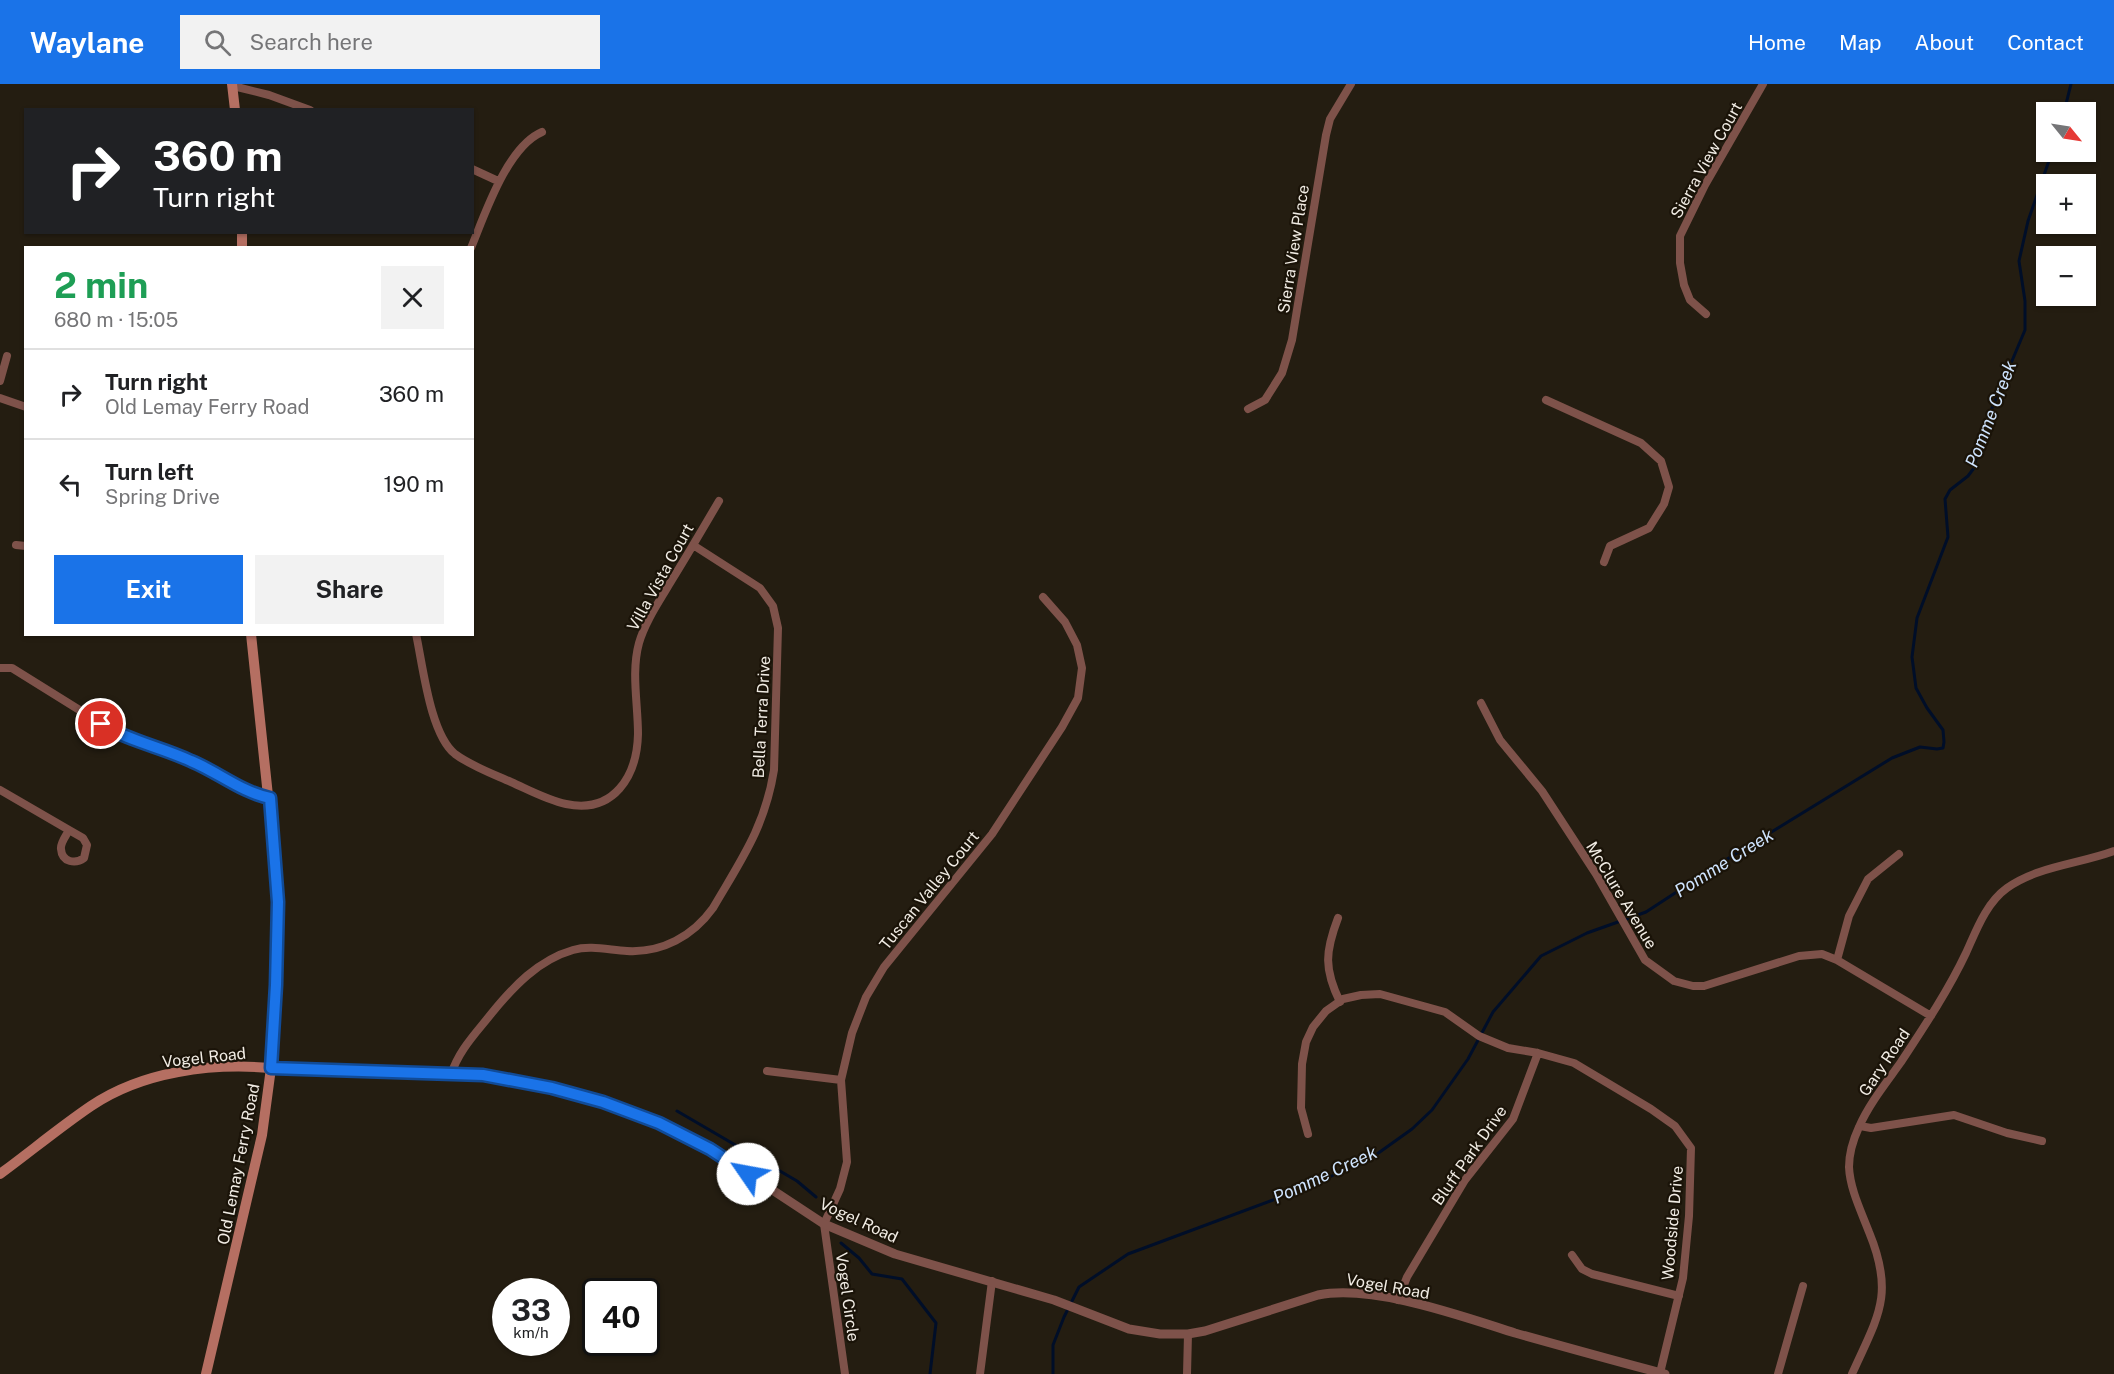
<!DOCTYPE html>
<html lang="en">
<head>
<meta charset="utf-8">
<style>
	:root { --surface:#fff; --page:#f2f2f2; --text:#202124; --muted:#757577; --line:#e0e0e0; --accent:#1a73e8 }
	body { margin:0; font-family:"Public Sans",sans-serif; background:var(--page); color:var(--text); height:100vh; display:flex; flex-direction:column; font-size:22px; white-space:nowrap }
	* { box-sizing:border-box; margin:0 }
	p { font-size:20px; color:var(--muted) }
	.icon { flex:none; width:33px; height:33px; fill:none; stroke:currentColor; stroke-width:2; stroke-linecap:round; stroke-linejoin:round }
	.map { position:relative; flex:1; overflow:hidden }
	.panel { position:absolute; left:24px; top:162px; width:450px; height:390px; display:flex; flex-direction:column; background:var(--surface); border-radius:0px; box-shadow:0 2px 4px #0004 }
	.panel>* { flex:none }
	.guide { position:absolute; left:24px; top:24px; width:450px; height:126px; border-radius:0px; box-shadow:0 2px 4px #0004; background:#202124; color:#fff; overflow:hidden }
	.needle { width:39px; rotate:120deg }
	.controls { position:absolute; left:2036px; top:18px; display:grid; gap:12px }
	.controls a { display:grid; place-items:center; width:60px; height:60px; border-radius:0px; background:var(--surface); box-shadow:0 2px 4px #0004; font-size:30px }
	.speed { position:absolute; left:492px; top:1194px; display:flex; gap:12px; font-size:30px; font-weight:700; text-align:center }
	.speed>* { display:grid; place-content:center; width:78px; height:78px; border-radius:50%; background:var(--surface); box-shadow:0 2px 4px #0004; line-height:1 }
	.speed small { font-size:15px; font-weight:400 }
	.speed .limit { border:3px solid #111; border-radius:9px; background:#fff; color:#111 }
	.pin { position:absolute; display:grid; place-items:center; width:51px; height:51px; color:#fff; margin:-26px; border:3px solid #fff; border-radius:50%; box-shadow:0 2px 6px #0007 }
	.me { position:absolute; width:66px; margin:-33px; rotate:303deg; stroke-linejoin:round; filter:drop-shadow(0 0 4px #0008) }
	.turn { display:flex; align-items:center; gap:21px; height:126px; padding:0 30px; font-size:27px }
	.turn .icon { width:78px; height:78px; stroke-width:2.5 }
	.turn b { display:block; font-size:42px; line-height:51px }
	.round { display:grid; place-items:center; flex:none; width:63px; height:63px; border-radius:0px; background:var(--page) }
	.headline { display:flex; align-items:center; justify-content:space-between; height:102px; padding:0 30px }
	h1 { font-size:36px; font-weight:700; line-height:45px; color:#1e9e55 }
	.cta { display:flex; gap:12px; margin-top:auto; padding:12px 30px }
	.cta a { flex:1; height:69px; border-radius:0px; background:var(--accent); color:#fff; font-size:24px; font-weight:700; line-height:69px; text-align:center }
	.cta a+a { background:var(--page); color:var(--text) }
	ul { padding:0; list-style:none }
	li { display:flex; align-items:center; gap:18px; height:90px; padding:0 30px; border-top:2px solid var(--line) }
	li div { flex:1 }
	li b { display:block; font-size:22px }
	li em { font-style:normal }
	header { display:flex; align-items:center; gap:36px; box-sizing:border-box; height:84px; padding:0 30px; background:var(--accent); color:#fff }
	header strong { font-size:28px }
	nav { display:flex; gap:33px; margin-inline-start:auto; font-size:21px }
	.search { width:420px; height:54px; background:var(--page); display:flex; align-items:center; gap:15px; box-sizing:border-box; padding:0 21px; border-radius:0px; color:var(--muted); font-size:22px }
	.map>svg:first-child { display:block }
</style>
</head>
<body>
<header>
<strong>Waylane</strong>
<div class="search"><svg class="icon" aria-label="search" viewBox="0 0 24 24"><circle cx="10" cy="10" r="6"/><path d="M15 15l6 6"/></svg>Search here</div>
<nav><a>Home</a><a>Map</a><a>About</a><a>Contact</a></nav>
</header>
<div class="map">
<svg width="2114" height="1290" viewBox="0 0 2114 1290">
	<rect width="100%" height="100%" fill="#241d11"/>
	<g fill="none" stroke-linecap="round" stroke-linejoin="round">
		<path stroke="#000e28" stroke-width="3" d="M2064 28 2071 0
			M677 1027 797 1097 816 1113
			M841 1159 859 1174 872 1190 902 1195 936 1239 930 1290
			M1053 1290V1261L1064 1233 1079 1203 1128 1170 1313 1101 1377 1070 1412 1045 1432 1026 1468 975 1493 928 1541 872 1587 849 1646 828 1724 777 1892 674 1920 663 1937 665 1943 664 1944 658 1943 646 1927 624 1916 604 1912 573 1917 534 1948 453 1945 415 1950 406 1968 392 1974 384 1982 348 2025 246V217L2019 177 2028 137 2052 68"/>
		<path stroke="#7e524a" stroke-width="8" d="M233 2 269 11 310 26
			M472 85 498 97
			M471 164C485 130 507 63 542 48
			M1706 230 1690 216 1684 201 1680 179V152L1705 101 1763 0
			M0 297 7 272
			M0 314 26 323
			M1546 316 1641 359 1661 377 1669 403 1664 420 1649 444 1610 462 1604 478
			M1248 325 1265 316 1282 289 1292 256 1326 51 1330 35 1351 0
			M16 461 26 462
			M416 550C423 582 430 650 455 670 471 682 493 690 511 698 529 706 547 716 566 720 614 730 637 692 638 650 638 620 631 588 639 559 645 538 659 518 670 499 687 472 703 444 719 417
			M0 584H12L118 650 192 677 253 710 270 714
			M1481 619 1500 656 1542 707 1596 790 1645 876 1674 897 1693 902H1704L1799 872 1822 870 1837 876 1931 932
			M0 706 69 746
			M69 746 83 754 87 761 84 774C76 780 62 779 61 765 60 759 66 752 69 746Z
			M1338 834C1325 868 1324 885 1340 918
			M1837 876 1849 832 1868 795 1899 770
			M767 987 841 996
			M451 991C458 967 476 949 491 930 513 903 538 876 573 866 590 861 609 866 627 867 662 869 693 852 713 824 741 776 765 743 774 686L778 544 773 522 760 504 693 461
			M1860 1042 1871 1044 1954 1031 2007 1049 2042 1057
			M1308 1050 1301 1024 1302 980 1306 958 1313 943 1326 927 1343 915 1361 911 1380 910 1445 928 1479 952 1508 964 1538 969 1574 979 1651 1025 1675 1042 1691 1064 1689 1132 1683 1194 1660 1289
			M1572 1171 1582 1185 1592 1190 1679 1212
			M1398 1216 1407 1193 1465 1096 1513 1035 1538 969
			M845 1290 824 1140 840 1105 847 1078 841 996 852 949 866 913 884 883 992 750 1062 643 1078 614 1082 584 1077 561 1065 538 1043 513
			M980 1290 992 1197
			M1187 1290 1188 1250
			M1778 1290 1803 1202
			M1852 1290C1878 1232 1895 1211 1869 1148 1861 1127 1850 1105 1849 1083 1849 1069 1853 1056 1859 1043 1869 1020 1886 999 1901 978 1924 943 1948 907 1966 869 1976 847 1986 819 2007 804 2038 782 2079 780 2114 767"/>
		<path stroke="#7e524a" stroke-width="9" d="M271 984 483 991 552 1003 603 1019 659 1039 710 1065 824 1140 895 1170 1054 1216 1129 1245 1160 1250H1188L1205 1247 1318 1211C1373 1200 1461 1232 1515 1249 1565 1263 1615 1277 1665 1290"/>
		<path stroke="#b56f62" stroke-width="10" d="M232 0 235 26
			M242 148V164
			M0 1090C30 1068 60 1043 91 1022 143 987 211 979 271 984
			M206 1290 262 1051 271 984 276 901V788L251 550"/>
	</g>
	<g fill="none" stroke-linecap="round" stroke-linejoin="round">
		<g stroke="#114b97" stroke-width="15">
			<path id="route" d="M101 640C129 657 161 663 191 677 218 688 241 708 270 714L278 818 276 901 271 984 483 991 552 1004 603 1018 659 1039 710 1065 748 1090"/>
		</g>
		<use href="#route" stroke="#1a73e8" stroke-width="10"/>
	</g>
	<g text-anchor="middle" stroke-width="4.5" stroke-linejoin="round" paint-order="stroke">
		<g font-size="16" fill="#f1ece4" stroke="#1a1308">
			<text transform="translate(1706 76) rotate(-61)" y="6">Sierra View Court</text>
			<text transform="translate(1293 165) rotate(-81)" y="6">Sierra View Place</text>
			<text transform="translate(660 493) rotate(-61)" y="6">Villa Vista Court</text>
			<text transform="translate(761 633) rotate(-87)" y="6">Bella Terra Drive</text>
			<text transform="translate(929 806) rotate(-51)" y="6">Tuscan Valley Court</text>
			<text transform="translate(1622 811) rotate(59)" y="6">McClure Avenue</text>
			<text transform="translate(204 973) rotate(-6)" y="6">Vogel Road</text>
			<text transform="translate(1884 978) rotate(-56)" y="6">Gary Road</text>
			<text transform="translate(1469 1071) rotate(-55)" y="6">Bluff Park Drive</text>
			<text transform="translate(238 1080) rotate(-79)" y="6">Old Lemay Ferry Road</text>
			<text transform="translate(859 1136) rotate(25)" y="6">Vogel Road</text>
			<text transform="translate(1672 1139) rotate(-85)" y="6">Woodside Drive</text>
			<text transform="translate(1388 1202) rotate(10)" y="6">Vogel Road</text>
			<text transform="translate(848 1213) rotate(82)" y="6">Vogel Circle</text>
		</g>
		<g font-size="18" font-style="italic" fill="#cfe4fe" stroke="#1a1308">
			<text transform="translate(1991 330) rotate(-69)" y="6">Pomme Creek</text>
			<text transform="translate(1724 779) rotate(-32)" y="6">Pomme Creek</text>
			<text transform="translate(1325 1091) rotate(-25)" y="6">Pomme Creek</text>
		</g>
	</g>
</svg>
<div class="controls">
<a><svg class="needle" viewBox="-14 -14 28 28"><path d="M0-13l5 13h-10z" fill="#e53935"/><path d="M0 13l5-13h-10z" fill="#757577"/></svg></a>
<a>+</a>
<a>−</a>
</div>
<div class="speed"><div>33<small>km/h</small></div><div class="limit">40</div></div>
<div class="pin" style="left:101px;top:640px;background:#d93025"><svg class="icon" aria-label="arrive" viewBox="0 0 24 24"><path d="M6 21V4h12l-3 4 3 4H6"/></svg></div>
<svg class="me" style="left:748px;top:1090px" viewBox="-20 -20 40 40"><circle r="19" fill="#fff"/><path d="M0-13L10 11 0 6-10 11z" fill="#1a73e8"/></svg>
<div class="guide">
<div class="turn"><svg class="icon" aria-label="right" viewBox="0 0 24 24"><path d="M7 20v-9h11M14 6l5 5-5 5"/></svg><div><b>360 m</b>Turn right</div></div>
</div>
<section class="panel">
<div class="headline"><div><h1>2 min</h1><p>680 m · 15:05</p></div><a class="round"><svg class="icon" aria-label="close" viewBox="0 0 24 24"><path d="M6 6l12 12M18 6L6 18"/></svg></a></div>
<ul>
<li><svg class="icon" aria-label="right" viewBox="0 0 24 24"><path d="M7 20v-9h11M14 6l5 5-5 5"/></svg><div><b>Turn right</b><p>Old Lemay Ferry Road</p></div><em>360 m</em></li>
<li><svg class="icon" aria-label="left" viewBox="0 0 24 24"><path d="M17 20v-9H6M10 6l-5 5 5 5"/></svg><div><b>Turn left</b><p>Spring Drive</p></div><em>190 m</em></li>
</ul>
<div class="cta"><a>Exit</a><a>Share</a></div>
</section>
</div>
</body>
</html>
